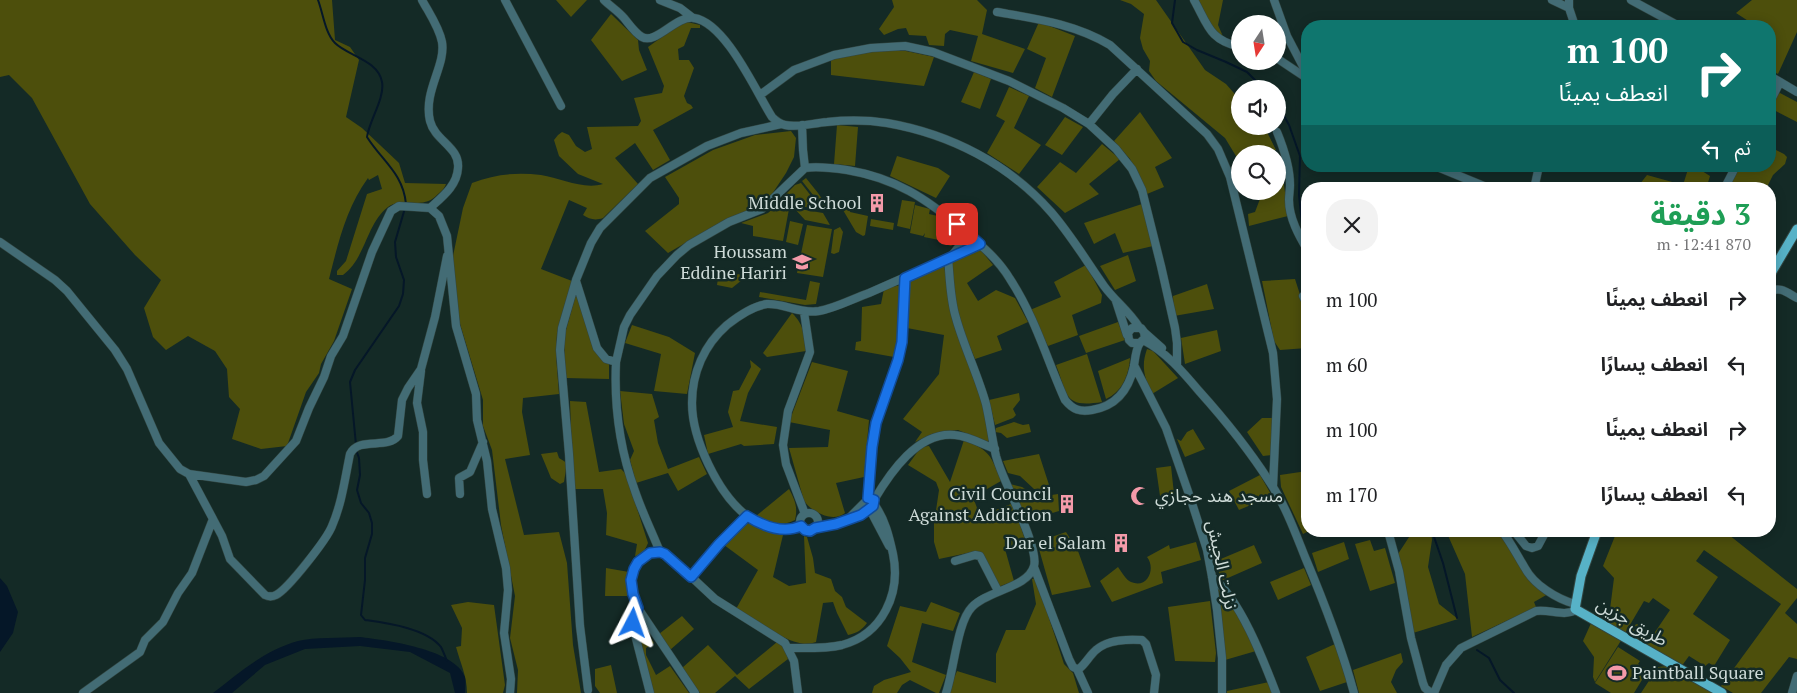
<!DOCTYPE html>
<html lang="ar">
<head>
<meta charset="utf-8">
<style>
	:root { --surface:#fff; --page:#f2f2f2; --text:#202124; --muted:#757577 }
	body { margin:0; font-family:"PT Serif","Noto Sans Arabic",serif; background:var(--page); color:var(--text); direction:rtl; height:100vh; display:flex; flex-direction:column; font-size:19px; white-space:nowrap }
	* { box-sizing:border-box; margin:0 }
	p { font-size:16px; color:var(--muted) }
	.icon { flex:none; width:28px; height:28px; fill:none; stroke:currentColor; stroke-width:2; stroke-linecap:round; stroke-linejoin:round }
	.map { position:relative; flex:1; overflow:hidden; direction:ltr }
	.side { position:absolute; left:1301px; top:182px; width:475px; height:355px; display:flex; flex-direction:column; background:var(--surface); border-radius:20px; box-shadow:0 2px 12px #0003; direction:rtl }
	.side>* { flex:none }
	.hud { position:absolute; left:1301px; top:20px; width:475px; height:152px; border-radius:20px; box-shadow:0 2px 12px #0003; direction:rtl; background:#0f766e; color:#fff; overflow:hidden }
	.needle { width:32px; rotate:192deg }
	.buttons { position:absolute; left:1231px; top:15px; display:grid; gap:10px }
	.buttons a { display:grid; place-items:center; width:55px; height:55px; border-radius:50%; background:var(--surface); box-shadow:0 2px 12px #0003; font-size:25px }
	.pin { position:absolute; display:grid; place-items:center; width:42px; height:42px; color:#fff; margin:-21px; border-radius:10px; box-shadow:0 2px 8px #0006 }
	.me { position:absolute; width:55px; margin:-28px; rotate:4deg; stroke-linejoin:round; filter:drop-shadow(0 0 4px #0008) }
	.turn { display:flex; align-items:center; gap:18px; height:105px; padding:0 25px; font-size:22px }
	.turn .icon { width:65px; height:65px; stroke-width:2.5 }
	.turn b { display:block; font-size:35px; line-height:42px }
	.then { display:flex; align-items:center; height:48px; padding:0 25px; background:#0003; gap:10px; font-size:19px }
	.round { display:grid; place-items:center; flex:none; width:52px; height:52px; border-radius:20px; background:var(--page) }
	.summary { display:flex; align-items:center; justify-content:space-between; height:85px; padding:0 25px }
	h1 { font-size:30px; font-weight:700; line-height:38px; color:#1e9e55 }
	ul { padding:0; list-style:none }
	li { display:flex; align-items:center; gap:15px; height:65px; padding:0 25px }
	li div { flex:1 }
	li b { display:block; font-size:19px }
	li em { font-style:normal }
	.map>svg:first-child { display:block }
</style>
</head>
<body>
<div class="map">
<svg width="1797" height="693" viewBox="0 0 1797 693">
	<rect width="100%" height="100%" fill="#142a26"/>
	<path fill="#4d4f0c" d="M0 0H332L335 40 350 47 359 60 346 117 362 128 399 163 405 183 446 184C444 190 440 192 436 196 421 210 402 197 388 207 366 224 366 258 343 275H337V271L346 261 367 194 382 189 378 175 369 180 368 178C346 208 338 244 329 279L352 289 334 341 321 364 319 373 306 392 287 446 261 449 232 439 240 409 229 397 227 369 215 351 188 336 166 350 153 337 144 308 161 280 135 255 90 204 32 98 9 75 0 77Z
		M556 0H587L571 17Z
		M892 0H977L987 10 982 34 1025 49 1013 73 971 61 978 36 950 30 945 34 944 46 929 45 926 36 909 35 906 28 898 29 884 35 879 29 894 7Z
		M1120 0H1156L1205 70 1226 84 1240 100V126H1264L1276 150 1265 154H1240V161H1239L1225 138 1156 81 1149 71 1150 61 1143 49 1140 38 1144 14 1131 4Z
		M1197 0H1223L1218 25 1225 41 1214 31Z
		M1752 0H1797V32L1778 74 1770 70V26H1756L1736 13Z
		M611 14 638 40 639 50 647 70 622 81 591 40Z
		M687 22 700 25V28H691L684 46 678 49 679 60H689L694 68 684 96 687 103 691 105 693 108 653 130 670 160 653 170 635 143 615 158 638 184 603 218C595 221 589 219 583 215L587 208 569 200 541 269 572 281 557 333 556 355 559 394 523 398 522 412 530 455 505 459 524 535 559 532 567 563 573 645 581 693H517L518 670 510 638 515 596 501 525 492 450 483 426V400L460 324 456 294 453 256 463 208 472 183C495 174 517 172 541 175 561 178 583 190 603 184L578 174 559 156 554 140 558 135 562 132 569 135 576 146 585 152 592 149 587 127 638 126 641 121 634 98 662 93 664 86 648 47 680 24Z
		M1039 22 1075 36 1052 97 1035 88 1046 58 1027 49Z
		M877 51H906L934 57 924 86 831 75V59Z
		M974 72 991 79 980 109 961 102Z
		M1009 87 1029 96 1014 128 1041 145 1019 174 987 153 1005 121 996 116Z
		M1780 93 1797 102V122L1770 108C1770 101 1773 96 1780 93Z
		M1140 112 1172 158 1155 167 1164 187 1147 194 1130 159 1114 141Z
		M1065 117 1083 127 1062 155 1045 145Z
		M837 125 858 127 855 166 834 164Z
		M791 131 796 138 794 157 786 173 772 194 757 207 718 224 668 253 645 231 679 204V198L665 177 713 150 755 135Z
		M1102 144 1120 159 1089 184 1099 194 1065 213 1037 187 1060 162 1076 173Z
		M1770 147 1784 154 1787 157 1785 164 1773 175 1766 189H1742L1729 182 1738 166H1770Z
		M897 156 938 168 950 176 936 198 890 176Z
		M1689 166H1694L1710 176 1706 189H1636L1647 175 1683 185Z
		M1283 177 1288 216 1249 226 1248 214 1255 212 1263 191H1278V178Z
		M806 178 818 193 829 209 825 210 802 181Z
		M801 183 822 210 789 204 782 198 795 185Z
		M841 200 852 202 850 212 868 216 865 235 863 236 856 232 840 205Z
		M902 200 915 202 910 229 897 226Z
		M781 201 789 209 783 241 753 236V226L741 223 768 213Z
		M1142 204 1153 246 1123 253 1115 233 1094 244 1084 223Z
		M915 205 930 209 929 214 942 217 940 235 943 216 960 231C962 238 956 242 951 246L942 243 943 240 939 238V240L924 237 925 233 923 236 910 233Z
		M794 208 823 213 830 225 805 220Z
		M871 219 894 223 893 230 870 226Z
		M790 221 803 224 798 245 786 242Z
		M807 225 832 229 823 277 797 273Z
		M840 227 843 232 839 252 834 254 831 253 834 230Z
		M979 248 993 265 967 283 978 301 996 290 1015 298 1028 322 997 336 1002 350 975 359 961 326 955 306 952 265 954 259Z
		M1128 255 1136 281 1115 290 1100 266Z
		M944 265 953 318 985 412 989 440 987 442 958 430 932 434 915 442 922 432 903 419 939 374 944 335 907 328 908 280Z
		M1086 265 1102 295 1101 303 1072 315 1078 335 1048 346 1030 310 1061 297 1054 282Z
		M719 271 743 275 742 280 732 288 717 285Z
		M1295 279 1307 316V348L1280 350 1274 341 1262 281Z
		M810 281 820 283 816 304 805 305 759 297 760 292 806 300Z
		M1207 284 1214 309 1174 316 1173 296Z
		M900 285 901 321 894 357 855 350 856 342 861 341 862 307 881 304 884 289Z
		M576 294 588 332 609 363V379L565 378 564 337Z
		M792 313C805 326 803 333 806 351L767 357 763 353Z
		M1118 322 1125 340 1086 353 1079 336Z
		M632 325 669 337 695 353 687 394 654 391 661 354 625 343Z
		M1217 330 1221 351 1185 364 1181 338Z
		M1147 349 1153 351 1178 378 1152 394C1144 377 1141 366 1147 349Z
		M1087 354 1102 402C1064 408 1068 396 1056 365Z
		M1130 358C1129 375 1122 392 1106 399L1098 371Z
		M750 360 761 369 748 393 740 421 777 427 774 444 744 446 741 444 708 454 704 435 733 427 728 412 733 391 739 390 751 367Z
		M812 362 848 371 837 411 869 420 864 477 836 483 845 513C833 523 812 512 804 501L789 448 828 447 830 430 789 422Z
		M620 391 652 394 659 417 654 420 658 443 668 469 699 457 707 474 678 491 668 473 636 483 630 460 634 451 624 424Z
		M1019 393 1020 400 1013 409 1016 415 1013 418 995 425 989 400Z
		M570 401 586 402 599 472 621 469 626 474 648 543C645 550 643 555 635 556L637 544 606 535 607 513 603 489H573Z
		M1262 418H1274L1272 455 1263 456 1247 432Z
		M1014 422 1023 425 1029 424 1031 432 1007 438 1001 433 995 432 996 428Z
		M1193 429 1205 449 1185 457 1177 439 1181 441 1187 432Z
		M964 440C991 451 991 456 1001 481L973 497 980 516 1011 504 1019 521 1026 543 1005 549 1014 581 998 587 985 557 977 551 939 559 934 542V524L939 490 936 482 908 465 921 447 929 446 950 482Z
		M557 452 559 458 567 463 564 482 560 484 551 478 541 454Z
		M1039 454 1051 491 1034 489 1020 476 1008 473 1003 461Z
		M1171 466 1174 494 1160 496 1156 468Z
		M1307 471 1308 531H1309L1303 534 1281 487 1280 475Z
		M1260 475 1272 496 1239 510 1229 491Z
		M1010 484 1022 487 1039 497 1058 494 1059 511 1026 521Z
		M789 489C795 500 798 507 795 520 778 528 772 524 756 516Z
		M747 523 782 533 783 535 773 577 789 586 806 583 804 536 807 537 813 558 815 573 831 579 835 591 842 597 846 607 867 623C862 630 857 633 848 635L837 613 833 602 823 603 816 642C813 643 808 644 804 644 785 642 753 620 736 609L758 570 724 545 740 526Z
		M1413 531H1431L1432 540 1428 567 1439 604 1458 619 1413 633 1398 554Z
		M1446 531H1495L1503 538 1527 577 1548 594 1534 602 1536 607 1472 637 1465 574Z
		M1617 531H1686L1693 537 1701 531H1724L1797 589V598L1785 613 1797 624V659L1789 657 1761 693H1733L1721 686 1781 604 1704 550 1696 561 1718 577 1693 614 1730 640 1714 666 1709 663 1705 666 1689 656 1681 667 1632 639 1633 626 1637 624 1653 635 1670 610 1653 598 1649 603 1644 601 1624 635 1608 625 1614 578 1603 566Z
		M1066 532 1078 551 1091 587 1052 595 1037 542Z
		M1370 540 1374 551 1385 548 1395 583 1370 591 1355 544Z
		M1196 542 1201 560 1161 572 1163 583 1112 602 1100 581 1118 567C1121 571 1126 580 1131 582 1148 589 1156 568 1147 557L1169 545 1170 549Z
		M1344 542 1349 559 1318 572 1312 553Z
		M1254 545 1262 563 1221 581 1216 561Z
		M606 568 629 572 627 596H605Z
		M1304 568 1311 585 1278 600 1270 582Z
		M1036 578 1064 664 1073 673 1079 693H948L957 671 996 683V654L1006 630H1025L1036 604 1032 579Z
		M1218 588C1231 597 1247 636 1256 651L1225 660Z
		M1210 601 1216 653 1215 662 1175 661 1168 607Z
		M468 602 494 605 505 685 503 693H467C467 676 460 662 456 647L461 646 462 628 451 605Z
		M931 602 960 613 953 631 922 623 912 662 946 675 939 693H936L910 680 902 685 897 693H872L874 686 884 680 911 672 900 658 887 646 900 606 926 612Z
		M682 616 694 629 670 650 659 634Z
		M636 620H639L654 643 646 648V655L656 675 670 666 689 693H652L642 658Z
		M1592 621 1622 639 1595 682 1593 677 1594 657 1583 641Z
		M777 642 784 647 788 659 749 689 735 676 715 693H700L682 668 708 645 737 675Z
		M1335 644 1347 682 1320 691 1306 657Z
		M1618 647 1640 661 1638 664 1648 670 1634 693H1611L1595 683Z
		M1401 653 1403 662 1396 670 1391 682 1397 693H1359L1353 670Z
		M611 665 617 693H600L595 686V669Z
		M1667 666 1715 693H1641L1658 667Z
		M1269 682 1273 693H1227V691Z"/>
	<path fill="#051728" d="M0 578 7 586 18 612 13 633 0 652Z
		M360 637C385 640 455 649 465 677 466 682 465 689 465 693H455L450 673 410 652 360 646 305 649 265 665 232 693H213C240 672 265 650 298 641 314 637 342 638 360 637Z"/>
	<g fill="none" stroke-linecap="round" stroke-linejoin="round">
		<path stroke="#051728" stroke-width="2" d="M318 0C323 13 325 33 335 43 348 56 378 60 382 82 385 98 369 121 367 137 382 161 403 173 406 204
			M1175 0 1172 23 1183 42 1197 50 1226 62 1247 72 1264 89
			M1278 105 1289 125 1300 156 1299 195 1302 224 1308 235
			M356 445 350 382 355 370 399 306 403 294 404 280 396 257 395 242 405 208
			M356 450 359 458 360 475 357 490 361 503 369 513 372 523V534L365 558V580L361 615 365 620C386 623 426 628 441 647 443 651 445 656 447 661
			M1432 531 1443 563 1457 618
			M1477 650 1489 658 1500 680 1514 693"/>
		<g stroke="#324642" stroke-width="9">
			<path id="minor" d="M422 0C429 13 439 27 442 42 446 66 423 91 430 121 435 141 460 147 458 168 457 186 442 197 430 208
				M505 0 561 106
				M604 0C610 6 618 11 624 18 629 24 635 33 642 37 656 45 676 15 694 18 726 23 756 92 772 117 776 121 780 124 785 125 799 128 813 123 827 122 847 120 867 120 887 123 950 134 1009 164 1051 212 1071 235 1087 262 1104 286 1115 301 1129 311 1139 327
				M660 0 680 8 693 18
				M1194 0C1208 25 1209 40 1240 47
				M1274 0 1287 36 1308 76
				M1552 0 1569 8
				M1569 0V8L1575 26
				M1631 0 1679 26
				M997 12C1037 19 1075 24 1110 45L1207 134 1218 149 1230 177 1273 353 1277 399 1273 486
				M1278 59 1308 79
				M1770 76 1797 92
				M760 95 794 70 834 55 871 48 905 46 933 52 1009 81 1063 108 1089 124 1116 149 1132 169 1142 190 1161 266 1175 328 1177 343V366
				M1770 102 1780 82
				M1089 124 1113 94 1137 69
				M802 125 803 150 805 168C819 166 833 168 847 170 895 178 926 198 963 230 981 245 998 259 1010 279 1035 317 1047 360 1065 400 1073 410 1080 412 1092 410 1117 406 1129 389 1134 366 1135 359 1136 348 1140 343 1141 341 1143 340 1145 338L1144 332 1141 328H1132L1128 333 1129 340 1132 343H1140
				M1277 132C1284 149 1290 166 1290 185 1290 190 1289 195 1289 200 1289 218 1299 236 1308 251
				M1435 166 1491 189
				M1534 189 1539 166
				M1724 189 1736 166
				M0 242 55 280 67 291 115 350 127 369 159 443 180 469 189 474 246 482 256 480 264 476 296 441 309 408 324 377 331 356 343 336 372 252 391 211 399 206 430 208 439 216 447 236 456 326 476 394 477 420 487 461 492 509 506 568 508 590 504 633 511 679 510 693
				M953 254 969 234
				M576 281 597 348 606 359 616 362C614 405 620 450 635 491 642 512 652 532 660 552
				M1770 292C1779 285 1789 294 1797 298
				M1303 296 1308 306
				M1116 301 1127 335
				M804 312 810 352 788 411 783 445 786 464 805 514
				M1144 332 1162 348
				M1143 340C1166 352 1183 372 1199 391 1226 421 1250 451 1271 484 1286 507 1295 532 1305 557 1324 602 1341 646 1354 693
				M616 362 624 327 630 315 657 276 677 255 689 245 729 222 762 209 805 168
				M1134 365 1166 428 1191 500 1207 550 1212 577 1217 610 1222 658V693
				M421 371 417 403 423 432V460L427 494
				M460 494 459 478 470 472 483 442
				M868 498 872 447 876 423 898 360 902 342 905 278
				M874 500C890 473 918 431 955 435 968 436 982 444 995 449
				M800 522a9 9 0 1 1 18 0a9 9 0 1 1-18 0Z
				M851 516 864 503
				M213 519 222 536 230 559 265 595C269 597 272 597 276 595 288 589 327 539 332 526 342 503 345 478 350 454 359 436 387 450 398 436L402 400 408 388 421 369 435 317 447 256
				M801 526C791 530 781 530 771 527 763 525 754 522 747 516 718 494 692 439 692 403 692 373 704 345 727 325 737 317 753 306 767 304 784 303 799 314 819 311 836 308 852 299 869 293 906 277 943 260 980 244
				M815 528C834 526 854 521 869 508L889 546
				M1388 531 1399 571 1411 638 1423 683 1425 688 1431 693
				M1502 531C1511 543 1517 555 1525 568 1534 585 1557 599 1575 604
				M1514 531 1526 546 1532 548 1538 546 1546 531
				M955 561 975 555 980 556 998 591
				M1034 567 1069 659 1073 667 1077 669 1080 668C1086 663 1090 655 1096 650 1107 640 1128 639 1142 640L1146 644 1156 675 1154 693
				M691 577 719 544 747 516
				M1212 577C1240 599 1263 659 1276 693
				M638 608 633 627 650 693
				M789 648C806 648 825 649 842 645 883 634 901 593 893 554 889 536 885 519 874 504
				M1077 669 1088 693
				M588 690 580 626 569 454 560 350 562 328 576 280 591 243 600 228 650 178 707 146 741 133 781 124
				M83 693 140 652 145 640 163 622 178 593 192 573 213 519 189 474
				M695 693 638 608C634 598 630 588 632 577 634 558 653 547 669 556L715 599 785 643 794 661 798 693
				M946 693C954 671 957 622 972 607 988 590 1028 588 1034 566 1038 552 1019 512 1013 498 1007 485 1000 470 996 456 992 439 990 421 986 404 978 375 964 347 956 318 950 299 950 278 948 258
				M1434 693 1446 665 1461 648 1536 611C1551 609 1562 617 1577 610
				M1792 693 1797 676"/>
		</g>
		<g stroke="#324642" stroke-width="11">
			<path id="major" d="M1770 275 1797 229
				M1597 531 1581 576 1575 609 1722 693"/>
		</g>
		<use href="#minor" stroke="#436c75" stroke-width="8"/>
		<use href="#major" stroke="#57b2c7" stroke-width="9"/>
	</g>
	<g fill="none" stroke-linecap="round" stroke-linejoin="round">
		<g stroke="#114b97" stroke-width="12">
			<path id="route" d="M633 623 638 608 633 594 631 580 634 569 638 562 650 553 660 552 665 554 691 577 719 544 747 516C763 526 783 534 801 526L805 530 810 531 815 528 836 524 861 515 873 506 874 500 868 498 872 447 876 423 898 360 902 342 905 278 980 244 957 224"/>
		</g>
		<use href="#route" stroke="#1a73e8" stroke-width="9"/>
	</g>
	<defs>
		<g id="building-bare" transform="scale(1.5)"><path d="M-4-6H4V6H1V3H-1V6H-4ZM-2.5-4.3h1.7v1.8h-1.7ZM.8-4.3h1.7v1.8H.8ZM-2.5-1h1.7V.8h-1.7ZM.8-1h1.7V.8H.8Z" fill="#f39aa9" stroke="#142a26" stroke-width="2.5" paint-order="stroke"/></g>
		<g id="school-bare" transform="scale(1.5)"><path d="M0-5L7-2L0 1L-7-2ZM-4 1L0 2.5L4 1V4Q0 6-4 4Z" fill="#f39aa9" stroke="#142a26" stroke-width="2.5" paint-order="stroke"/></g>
		<g id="mosque-bare" transform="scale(1.5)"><path d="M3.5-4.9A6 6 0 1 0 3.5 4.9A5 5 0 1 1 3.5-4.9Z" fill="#f39aa9" stroke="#142a26" stroke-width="2.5" paint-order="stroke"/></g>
		<g id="stadium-bare" transform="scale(1.5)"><path d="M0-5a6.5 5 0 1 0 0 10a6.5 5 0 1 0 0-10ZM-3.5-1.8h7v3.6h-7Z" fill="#f39aa9" stroke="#142a26" stroke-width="2.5" paint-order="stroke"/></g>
	</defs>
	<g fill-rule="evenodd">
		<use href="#building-bare" x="877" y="203"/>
		<use href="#school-bare" x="802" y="262"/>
		<use href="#mosque-bare" x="1140" y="496"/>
		<use href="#building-bare" x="1067" y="504"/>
		<use href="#building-bare" x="1121" y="543"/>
		<use href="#stadium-bare" x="1617" y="673"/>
	</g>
	<g text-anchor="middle" stroke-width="5" stroke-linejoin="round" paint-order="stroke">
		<g font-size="18" fill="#cddad7" stroke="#142a26" text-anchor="end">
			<text x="862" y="209">Middle School</text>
			<text x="787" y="258">Houssam<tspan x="787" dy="21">Eddine Hariri</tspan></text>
			<text x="1052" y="500">Civil Council<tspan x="1052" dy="21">Against Addiction</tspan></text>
			<text x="1155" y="502" text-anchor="start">مسجد هند حجازي</text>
			<text x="1106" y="549">Dar el Salam</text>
			<text x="1632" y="679" text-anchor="start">Paintball Square</text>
		</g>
		<g font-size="18" fill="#cddad7" stroke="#142a26">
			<text transform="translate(1222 565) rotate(78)" y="6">نزلت الجيش</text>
			<text transform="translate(1632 622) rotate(30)" y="6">طريق جزين</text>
		</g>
	</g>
</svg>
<div class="buttons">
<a><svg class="needle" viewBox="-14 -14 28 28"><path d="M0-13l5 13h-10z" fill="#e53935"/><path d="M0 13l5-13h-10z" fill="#757577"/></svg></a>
<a><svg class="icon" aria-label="sound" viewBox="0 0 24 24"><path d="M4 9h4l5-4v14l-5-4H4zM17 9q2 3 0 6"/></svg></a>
<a><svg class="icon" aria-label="search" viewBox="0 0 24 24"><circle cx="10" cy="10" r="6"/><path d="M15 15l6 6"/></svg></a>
</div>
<div class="pin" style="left:957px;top:224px;background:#d93025"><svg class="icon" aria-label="arrive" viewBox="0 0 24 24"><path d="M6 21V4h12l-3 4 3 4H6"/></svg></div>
<svg class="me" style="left:633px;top:623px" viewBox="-20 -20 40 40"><path d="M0-17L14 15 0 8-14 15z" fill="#1a73e8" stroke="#fff" stroke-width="4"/></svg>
<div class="hud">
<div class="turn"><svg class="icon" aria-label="right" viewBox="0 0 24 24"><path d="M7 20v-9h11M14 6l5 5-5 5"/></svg><div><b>100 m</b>انعطف يمينًا</div></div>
<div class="then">ثم<svg class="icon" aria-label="left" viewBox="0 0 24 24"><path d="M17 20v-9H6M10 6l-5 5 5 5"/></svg></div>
</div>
<section class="side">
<div class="summary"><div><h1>3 دقيقة</h1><p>870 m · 12:41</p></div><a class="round"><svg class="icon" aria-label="close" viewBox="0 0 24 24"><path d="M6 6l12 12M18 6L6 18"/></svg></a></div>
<ul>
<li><svg class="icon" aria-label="right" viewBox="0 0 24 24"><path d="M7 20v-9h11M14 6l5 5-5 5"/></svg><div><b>انعطف يمينًا</b></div><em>100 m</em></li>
<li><svg class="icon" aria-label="left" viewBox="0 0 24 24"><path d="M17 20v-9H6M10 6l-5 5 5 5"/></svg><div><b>انعطف يسارًا</b></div><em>60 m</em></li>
<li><svg class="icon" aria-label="right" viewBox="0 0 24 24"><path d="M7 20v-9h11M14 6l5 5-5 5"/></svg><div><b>انعطف يمينًا</b></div><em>100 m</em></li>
<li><svg class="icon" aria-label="left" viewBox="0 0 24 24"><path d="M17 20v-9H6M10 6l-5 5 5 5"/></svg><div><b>انعطف يسارًا</b></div><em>170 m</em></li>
</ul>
</section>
</div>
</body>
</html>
